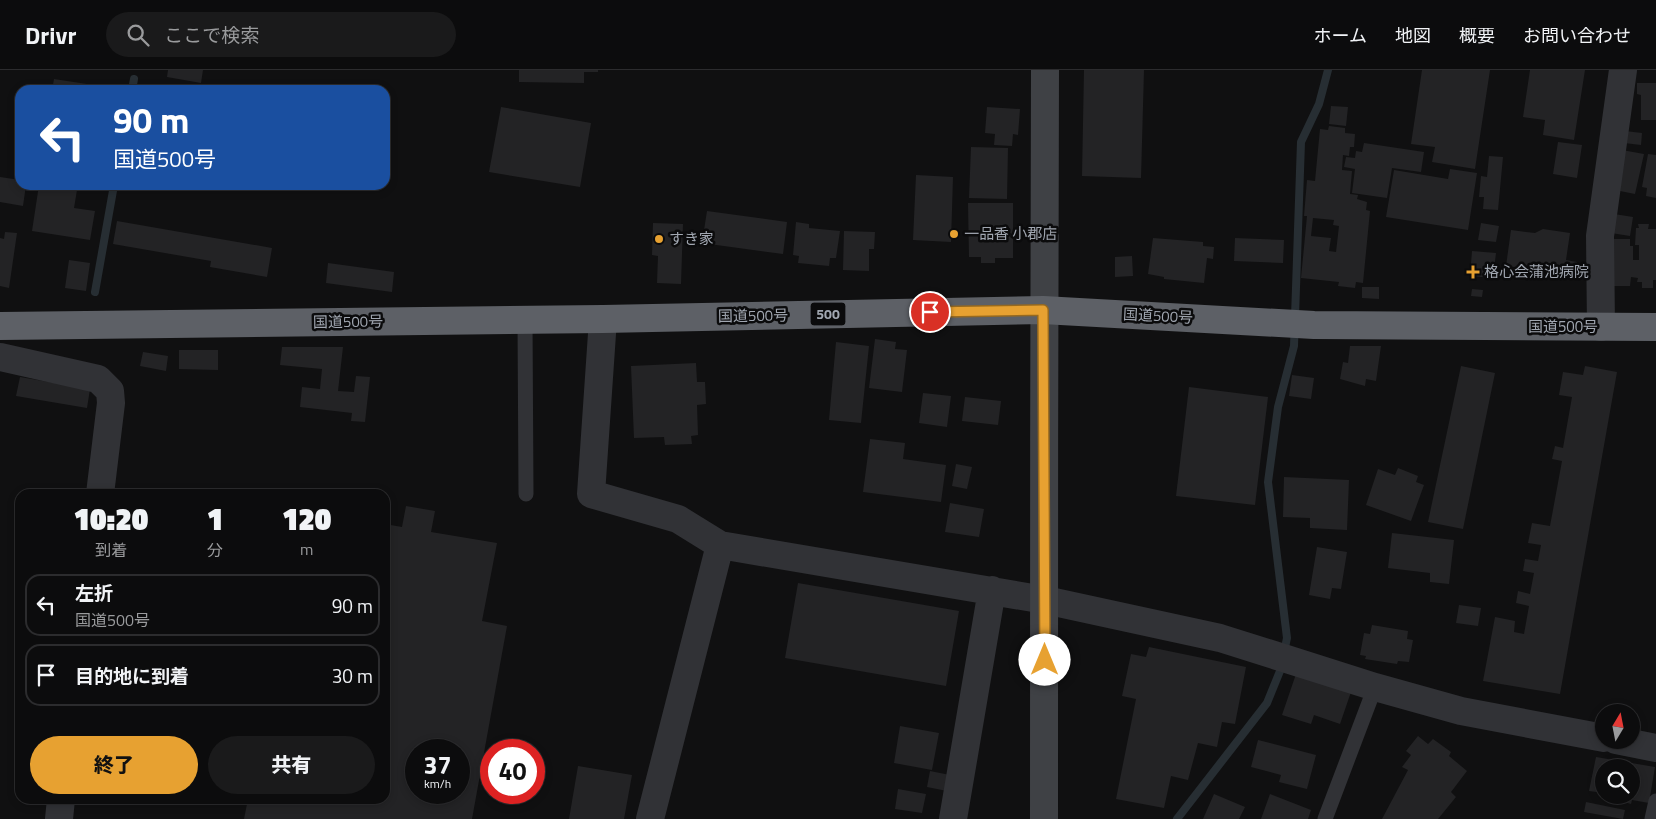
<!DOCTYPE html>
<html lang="ja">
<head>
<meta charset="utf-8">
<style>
	:root { --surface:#0c0c0d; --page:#1a1a1b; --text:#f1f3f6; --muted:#9a9b9d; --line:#2c2c2e; --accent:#e7a131 }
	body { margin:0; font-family:"Titillium Web","Noto Sans JP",sans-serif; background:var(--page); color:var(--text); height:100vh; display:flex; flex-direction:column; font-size:19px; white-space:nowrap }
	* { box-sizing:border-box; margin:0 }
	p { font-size:16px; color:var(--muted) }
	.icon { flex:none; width:28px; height:28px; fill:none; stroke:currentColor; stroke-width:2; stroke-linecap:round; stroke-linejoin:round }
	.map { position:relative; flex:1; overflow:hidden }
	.sheet { position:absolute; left:15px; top:419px; width:375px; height:315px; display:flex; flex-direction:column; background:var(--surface); border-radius:15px; box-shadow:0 2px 8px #0003,0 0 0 1px var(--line) }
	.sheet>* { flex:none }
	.banner { position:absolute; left:15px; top:15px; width:375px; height:105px; border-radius:15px; box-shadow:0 2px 8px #0003,0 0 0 1px var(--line); background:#1a4fa0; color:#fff; overflow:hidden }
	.needle { width:32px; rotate:10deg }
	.tools { position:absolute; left:1595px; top:634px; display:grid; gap:10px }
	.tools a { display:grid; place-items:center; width:45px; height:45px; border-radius:50%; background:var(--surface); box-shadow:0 2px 8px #0003,0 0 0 1px var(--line); font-size:25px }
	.speed { position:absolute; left:405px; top:669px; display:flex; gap:10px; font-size:25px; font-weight:700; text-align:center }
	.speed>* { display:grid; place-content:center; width:65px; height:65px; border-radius:50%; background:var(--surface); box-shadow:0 2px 8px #0003,0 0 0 1px var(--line); line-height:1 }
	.speed small { font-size:12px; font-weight:400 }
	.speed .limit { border:8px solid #d22; background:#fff; color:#111 }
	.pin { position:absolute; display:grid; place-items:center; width:42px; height:42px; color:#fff; margin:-21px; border:2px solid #fff; border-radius:50%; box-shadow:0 1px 5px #0007 }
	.me { position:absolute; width:55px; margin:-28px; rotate:0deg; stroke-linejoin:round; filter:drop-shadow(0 0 4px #0008) }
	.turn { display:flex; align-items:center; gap:18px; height:105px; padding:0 15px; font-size:22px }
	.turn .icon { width:65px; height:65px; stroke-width:2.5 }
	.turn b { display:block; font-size:35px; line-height:42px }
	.eta { display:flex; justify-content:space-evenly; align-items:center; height:85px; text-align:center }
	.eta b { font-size:30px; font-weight:800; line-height:35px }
	.primary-button { display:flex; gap:10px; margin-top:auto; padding:10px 15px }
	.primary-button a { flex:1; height:58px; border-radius:30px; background:var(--accent); color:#111; font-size:20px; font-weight:800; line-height:58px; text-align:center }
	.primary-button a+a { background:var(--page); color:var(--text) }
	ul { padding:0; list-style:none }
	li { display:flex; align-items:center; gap:15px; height:62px; margin:0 10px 8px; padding:0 5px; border:2px solid var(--line); border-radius:15px }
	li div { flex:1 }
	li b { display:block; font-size:19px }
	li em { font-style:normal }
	header { display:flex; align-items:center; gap:30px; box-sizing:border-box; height:70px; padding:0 25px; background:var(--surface); border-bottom:1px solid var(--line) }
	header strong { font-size:24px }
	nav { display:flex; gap:28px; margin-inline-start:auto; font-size:18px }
	.search { width:350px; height:45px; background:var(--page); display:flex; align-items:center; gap:12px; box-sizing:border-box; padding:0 18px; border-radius:28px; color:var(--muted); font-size:19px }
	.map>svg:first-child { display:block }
</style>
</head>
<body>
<header>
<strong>Drivr</strong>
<div class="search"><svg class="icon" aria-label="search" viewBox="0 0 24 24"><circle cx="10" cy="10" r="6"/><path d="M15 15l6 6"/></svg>ここで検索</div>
<nav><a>ホーム</a><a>地図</a><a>概要</a><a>お問い合わせ</a></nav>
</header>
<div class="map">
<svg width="1656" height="749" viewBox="0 0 1656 749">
	<rect width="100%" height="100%" fill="#101011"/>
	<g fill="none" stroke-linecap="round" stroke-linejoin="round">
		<path stroke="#272e33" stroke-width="8" d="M132 20 134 9
			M95 222 114 115
			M1177 749 1267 633 1280 601 1287 568 1268 412 1278 337 1294 276 1301 72 1319 34 1328 0"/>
	</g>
	<path fill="#232325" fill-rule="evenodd" d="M168 0H203L201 13 167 7Z
		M519 0H598V2H584V13L519 12Z
		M1084 0H1144L1141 108 1082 106Z
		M1422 0H1490L1475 99 1432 92 1435 77 1411 74Z
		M1530 0H1585L1574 70 1543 65 1545 50 1523 47Z
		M54 9 100 16 99 20H52Z
		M1637 13H1656V50H1641V25L1637 24Z
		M1331 36 1348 37 1346 56 1329 54Z
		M501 37 591 53 580 117 489 102Z
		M987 37 1020 39 1018 65 1013 64 1012 76 994 75 995 64 985 63Z
		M1329 56 1345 58V63L1355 64 1354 77H1350L1349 86 1343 85 1342 100 1352 101 1350 124 1358 125 1357 129 1367 132 1366 140 1370 141 1363 213 1356 212 1355 218 1338 216 1339 212 1301 208 1307 146H1304L1307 110 1315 111 1320 59 1328 60ZM1313 148 1334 150 1333 155 1339 156 1336 182 1329 181 1331 168 1311 166Z
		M1625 61 1642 63 1641 75 1624 73Z
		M1558 72 1582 75 1577 108 1553 104Z
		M1364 73 1424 82 1421 102 1392 98 1387 128 1352 123 1355 99 1344 97 1346 87 1355 88 1356 81 1362 82Z
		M971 77 1008 78 1007 129 969 128Z
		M1622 80 1644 84 1635 124 1620 121Z
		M1648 84 1656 85V128L1646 126 1647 118 1642 117Z
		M1489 86 1503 87 1498 140 1483 139 1484 127H1479L1481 106 1487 107Z
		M1450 99 1477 103 1468 160 1386 147 1394 100 1448 109Z
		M916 105 953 107 951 172 913 170Z
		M0 107 20 110V115H26L23 136 0 132Z
		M39 115 77 120 74 138 95 141 90 170 32 161Z
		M968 133H1013V188H995V193H981V187H969Z
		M707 141 787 152 783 184 702 173Z
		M1614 144 1633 147 1630 166 1611 163Z
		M117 151 272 178 267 207 210 197 211 191 113 174Z
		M796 152 809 154V158L840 161 836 188H830L829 196 798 193 799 186 793 185Z
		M653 153 683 154 681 214 657 213 658 186 652 185Z
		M1481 153 1499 156 1496 172 1478 170Z
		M1638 154H1649L1648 159H1656V210H1653V218H1642V212H1637L1638 208 1631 207 1630 216H1614V204H1610L1611 169H1630V176H1633V190H1639V175H1635L1636 158H1639Z
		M1543 159 1570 163 1566 190 1577 192 1575 204 1506 196 1511 160 1535 163Z
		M844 161 875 162 874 179H869V201L843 200Z
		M5 162 17 163 9 218 0 216V168L4 169Z
		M1153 168 1203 172V176L1214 177 1213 189 1207 188 1204 213 1164 209V207L1148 204Z
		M1235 168 1284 170 1283 193 1234 191Z
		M1472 181 1496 183 1493 208 1470 206Z
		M1132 186 1133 206 1115 207V187Z
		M69 190 90 193 86 221 65 218Z
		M328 193 394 202 392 222 326 213Z
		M1362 217H1379V229L1362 228Z
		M1472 219 1483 220 1482 227 1471 226Z
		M875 269 896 272 895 279 907 280 902 322 869 318Z
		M836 272 869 276 861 353 829 350Z
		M1350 276H1381L1376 311 1366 309 1365 316 1340 309 1343 292 1348 293Z
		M282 277H343L338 321 354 322 356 306 370 307 365 352 351 351 352 343 300 337 302 317 320 319 322 299 280 295Z
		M179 280H218V300L179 299Z
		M143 282 168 286 166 301 140 296Z
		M696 293 697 312H705L706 334 697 335 698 365 691 366 692 374 665 375 664 367 634 368 631 296Z
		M1461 296 1495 303 1463 459 1428 452Z
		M1585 296 1617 302 1560 624 1483 611 1495 547 1515 551 1514 562 1524 564 1529 536 1516 533 1518 521 1530 524 1534 503 1523 501 1525 489 1538 491 1541 475 1528 473 1532 453 1550 456 1562 391 1552 389 1555 376 1563 378 1572 327 1559 325 1563 302 1583 305Z
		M1292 305 1314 308 1311 329 1289 326Z
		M20 307 90 319 87 338 16 326Z
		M1189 317 1268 327 1255 435 1176 426Z
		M923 323 951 326 947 357 919 353Z
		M965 327 1001 331 998 355 962 351Z
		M870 369 905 373 903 389 946 395 941 432 863 422Z
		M956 394 972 397 967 419 952 416Z
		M1398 398 1418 406 1416 412 1424 415 1411 451 1366 435 1378 399 1395 405Z
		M1284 407 1349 410 1347 460 1310 458V448L1283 447Z
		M153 421 165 423V424H152Z
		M950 433 984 439 979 467 945 462Z
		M406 436 435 441 431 462 497 473 482 551 507 556 472 749H244L248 729H385V454L402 457ZM416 680H459V722H416Z
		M1392 463 1454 470 1449 514 1430 512V503L1388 498Z
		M1317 477 1347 482 1341 519 1332 518 1330 529 1309 525Z
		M798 513 959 541 946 616 785 588Z
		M1459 535 1481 538 1478 556 1456 553Z
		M1372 555 1408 561 1407 569 1413 570 1409 592 1398 591 1397 594 1365 589 1366 586 1360 585 1364 563 1370 564Z
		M1149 577 1246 597 1235 654 1222 652 1217 677 1198 673 1188 710 1171 706 1164 738 1116 729 1136 629 1122 626 1131 584 1146 587Z
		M1296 604 1351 622 1340 654 1314 645 1311 654 1282 645Z
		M900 656 939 663 932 700 894 693Z
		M1418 666 1428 674 1433 669 1451 682 1449 686 1467 701 1451 722 1456 727 1438 749H1382L1408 700 1402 697 1411 685 1406 681Z
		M1258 670 1316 685 1307 719 1279 712 1281 705 1251 697Z
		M1596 687 1655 697 1649 733 1632 730 1631 734 1608 727 1631 725V698H1604V723L1589 721Z
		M578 696 632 705 624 749H569Z
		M930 701 950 705 947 721 927 717Z
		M898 719 926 724 922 743 895 739Z
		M1214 724 1245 737 1239 749H1203Z
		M1270 724 1311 740 1308 749H1261Z
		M1586 732 1625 740 1623 749 1584 742Z"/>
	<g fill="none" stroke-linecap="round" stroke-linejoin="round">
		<path stroke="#313236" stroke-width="15" d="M525 250 526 424
			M1325 749 1375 617
			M1652 749 1656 731"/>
		<path stroke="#313236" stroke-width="28" d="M603 249 591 424 678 449 720 475 1045 530 1220 568 1375 617 1461 641 1604 668
			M1601 257 1600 166 1623 0
			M0 287 98 309 110 321 111 333 100 424
			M1616 670 1656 678
			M59 749 61 729
			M650 749 720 475
			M953 749 992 520"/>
		<path stroke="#3f4145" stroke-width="28" d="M1044 749C1045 499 1043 250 1045 0"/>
		<path stroke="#5d6066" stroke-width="28" d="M0 256 603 249 1043 240 1314 255 1656 257"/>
	</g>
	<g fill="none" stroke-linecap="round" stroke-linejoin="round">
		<g stroke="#966920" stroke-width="12">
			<path id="route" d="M930 242 1043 240 1045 590"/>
		</g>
		<use href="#route" stroke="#e7a131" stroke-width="9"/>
	</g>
	<g fill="#e7a131" stroke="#0b0b0c" stroke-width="2">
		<circle cx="954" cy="164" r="5"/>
		<circle cx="659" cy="169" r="5"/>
		<path d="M1470.5 194.5h5v5h5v5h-5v5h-5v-5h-5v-5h5z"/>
	</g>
	<g text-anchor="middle" stroke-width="5" stroke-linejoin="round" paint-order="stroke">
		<rect fill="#0b0b0c" stroke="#747880" stroke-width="1" x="810.5" y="232.5" width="35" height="23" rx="4"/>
		<g font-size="14" font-weight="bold" fill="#a1a7b1">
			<text x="828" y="249">500</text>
		</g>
		<g font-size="15" fill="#a1a7b1" stroke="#0b0b0c" text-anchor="start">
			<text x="964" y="169">一品香 小郡店</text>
			<text x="669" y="174">すき家</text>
			<text x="1484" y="207">格心会蒲池病院</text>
		</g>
		<g font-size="15" fill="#a1a7b1" stroke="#0b0b0c">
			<text transform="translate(753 246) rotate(-1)" y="5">国道500号</text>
			<text transform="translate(1158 246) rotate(3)" y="5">国道500号</text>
			<text transform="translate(348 252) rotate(-1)" y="5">国道500号</text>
			<text x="1563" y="262">国道500号</text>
		</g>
	</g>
</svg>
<div class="tools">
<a><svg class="needle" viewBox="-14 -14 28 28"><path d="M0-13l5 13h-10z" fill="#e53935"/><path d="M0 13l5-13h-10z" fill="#9a9b9d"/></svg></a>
<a><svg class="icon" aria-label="search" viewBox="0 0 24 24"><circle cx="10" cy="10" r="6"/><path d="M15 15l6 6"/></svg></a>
</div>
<div class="speed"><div>37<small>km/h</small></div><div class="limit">40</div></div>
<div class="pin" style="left:930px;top:242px;background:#d93025"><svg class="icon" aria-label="arrive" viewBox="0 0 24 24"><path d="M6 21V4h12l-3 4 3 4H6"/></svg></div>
<svg class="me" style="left:1045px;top:590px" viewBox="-20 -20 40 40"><circle r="19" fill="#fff"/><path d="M0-13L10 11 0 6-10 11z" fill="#e7a131"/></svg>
<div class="banner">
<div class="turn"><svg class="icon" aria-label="left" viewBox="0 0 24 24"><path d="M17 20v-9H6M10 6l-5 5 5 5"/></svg><div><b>90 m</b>国道500号</div></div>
</div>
<section class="sheet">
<div class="eta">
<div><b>10:20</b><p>到着</p></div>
<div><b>1</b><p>分</p></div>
<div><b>120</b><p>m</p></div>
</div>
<ul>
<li><svg class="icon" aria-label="left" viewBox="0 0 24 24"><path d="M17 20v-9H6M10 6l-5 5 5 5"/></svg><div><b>左折</b><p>国道500号</p></div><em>90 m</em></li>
<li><svg class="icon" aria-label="arrive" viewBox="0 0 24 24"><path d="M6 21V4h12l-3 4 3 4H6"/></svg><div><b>目的地に到着</b></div><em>30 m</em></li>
</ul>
<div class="primary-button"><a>終了</a><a>共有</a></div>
</section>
</div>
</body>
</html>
